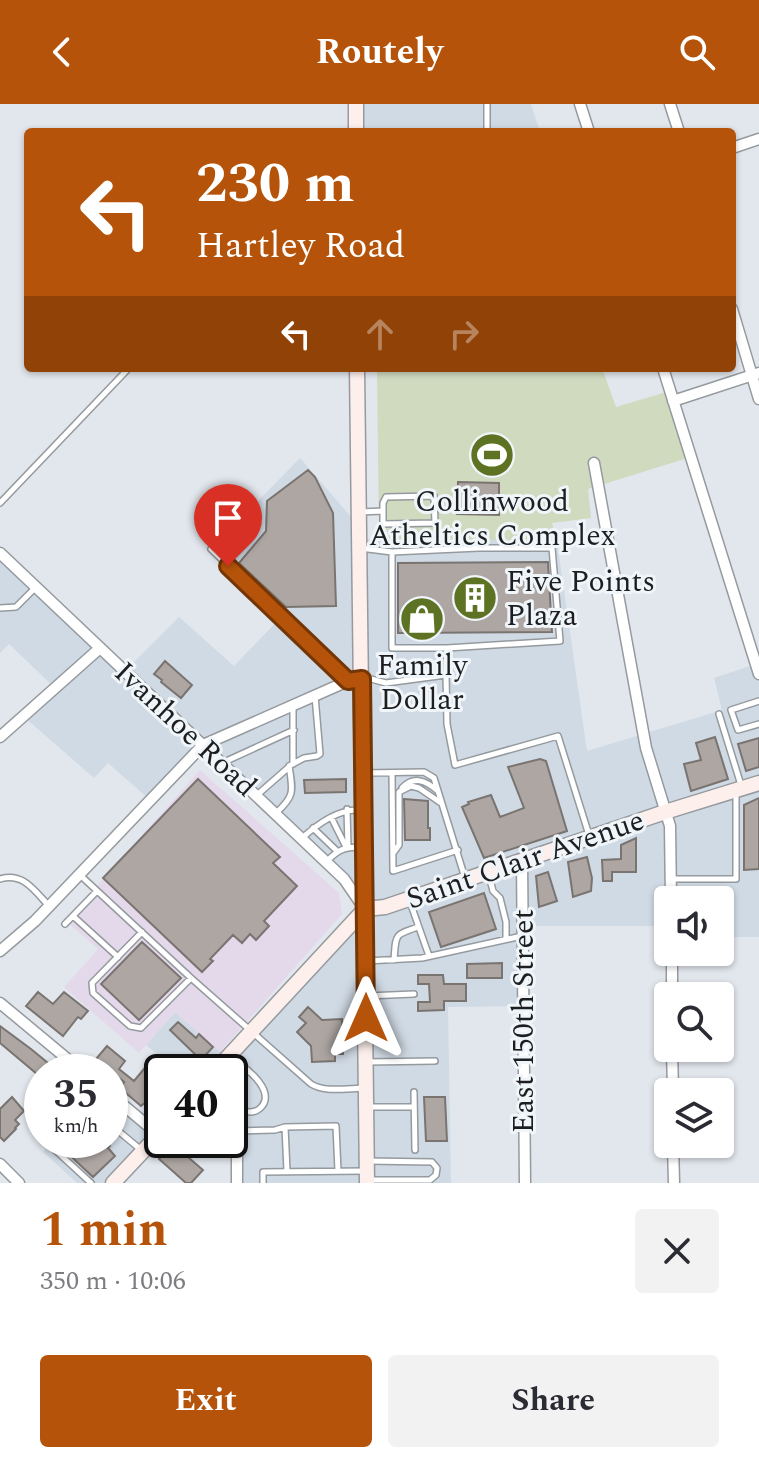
<!DOCTYPE html>
<html lang="en">
<head>
<meta charset="utf-8">
<style>
	:root { --surface:#fff; --page:#f2f2f3; --text:#2b2b33; --muted:#7c7c81; --accent:#b45309 }
	body { margin:0; font-family:Spectral,serif; background:var(--page); color:var(--text); height:100vh; display:flex; flex-direction:column; font-size:30px; white-space:nowrap }
	* { box-sizing:border-box; margin:0 }
	p { font-size:26px; color:var(--muted) }
	.icon { flex:none; width:44px; height:44px; fill:none; stroke:currentColor; stroke-width:2; stroke-linecap:round; stroke-linejoin:round }
	.map { position:relative; height:1079px; overflow:hidden }
	.sheet { display:flex; flex-direction:column; background:var(--surface); flex:1 }
	.sheet>* { flex:none }
	.hud { position:absolute; left:24px; top:24px; width:712px; height:244px; border-radius:8px; box-shadow:0 2px 6px #0004; background:#b45309; color:#fff; overflow:hidden }
	.tools { position:absolute; left:654px; top:782px; display:grid; gap:16px }
	.tools a { display:grid; place-items:center; width:80px; height:80px; border-radius:8px; background:var(--surface); box-shadow:0 2px 6px #0004; font-size:40px }
	.speed { position:absolute; left:24px; top:950px; display:flex; gap:16px; font-size:40px; font-weight:700; text-align:center }
	.speed>* { display:grid; place-content:center; width:104px; height:104px; border-radius:50%; background:var(--surface); box-shadow:0 2px 6px #0004; line-height:1 }
	.speed small { font-size:20px; font-weight:400 }
	.speed .limit { border:4px solid #111; border-radius:12px; background:#fff; color:#111 }
	.pin { position:absolute; display:grid; place-items:center; width:68px; height:68px; color:#fff; margin:-82px -34px; border-radius:50% 50% 50% 0; rotate:-45deg; box-shadow:0 0 8px #0007 }
	.pin .icon { rotate:45deg }
	.me { position:absolute; width:88px; margin:-44px; rotate:0deg; stroke-linejoin:round; filter:drop-shadow(0 0 6px #0008) }
	.turn { display:flex; align-items:center; gap:28px; height:168px; padding:0 40px; font-size:36px }
	.turn .icon { width:104px; height:104px; stroke-width:2.5 }
	.turn b { display:block; font-size:56px; line-height:68px }
	.lanes { display:flex; align-items:center; height:76px; padding:0 40px; background:#0003; justify-content:center; gap:40px; direction:ltr }
	.lanes .off { opacity:.35 }
	.round { display:grid; place-items:center; flex:none; width:84px; height:84px; border-radius:8px; background:var(--page) }
	.head { display:flex; align-items:center; justify-content:space-between; height:136px; padding:0 40px }
	h1 { font-size:48px; font-weight:700; line-height:60px; color:var(--accent) }
	.primary-button { display:flex; gap:16px; margin-top:auto; padding:16px 40px }
	.primary-button a { flex:1; height:92px; border-radius:8px; background:var(--accent); color:#fff; font-size:32px; font-weight:700; line-height:92px; text-align:center }
	.primary-button a+a { background:var(--page); color:var(--text) }
	header { display:flex; justify-content:space-between; align-items:center; height:104px; padding:0 40px; background:var(--accent); color:#fff; font-size:36px; font-weight:700 }
	.map>svg:first-child { display:block }
</style>
</head>
<body>
<header><svg class="icon" aria-label="back" viewBox="0 0 24 24"><path d="M15 5l-7 7 7 7"/></svg>Routely<svg class="icon" aria-label="search" viewBox="0 0 24 24"><circle cx="10" cy="10" r="6"/><path d="M15 15l6 6"/></svg></header>
<div class="map">
<svg width="759" height="1079" viewBox="0 0 759 1079">
	<rect width="100%" height="100%" fill="#e2e7ed"/>
	<path fill="#d0dae4" d="M356 0H531L540 28H356Z
		M300 354 359 422 360 435 557 437 587 647 722 606 714 574 756 560 759 570V833H720V796H668V822H523V902L448 903 451 1079H237V1043L230 1036V968H179L146 941 175 908 228 954 365 805 344 774 203 641 151 697 108 659 94 674 23 612 55 584 9 540 0 549V449L125 567 179 513 234 562 281 513 211 445Z
		M110 990 159 1031 113 1079H77L43 1048 54 1036H110Z"/>
	<path fill="#e4d8eb" d="M200 666 339 789 342 810 220 948 175 908 139 949 64 883 98 845 66 817Z"/>
	<path fill="#d0dabf" d="M377 264H602L616 303 670 287 691 353 588 385 591 414 552 419 557 437 379 435Z"/>
	<path fill="#ada6a3" stroke="#7a7471" stroke-width="2" d="M308 366 315 373 333 409 336 502 286 503 239 459 266 427 267 397Z
		M458 378 499 379V411L457 410Z
		M548 458 552 528 398 529V459Z
		M165 557 192 581 181 594 161 578 162 576 154 570Z
		M715 633 728 675 691 687 684 660 701 656 696 639Z
		M759 634V663L746 667 738 640Z
		M540 655 546 657 567 727 484 754 462 703 469 700 468 698 491 691 500 713 524 704 508 663Z
		M198 675 280 753 273 759 297 782 264 817 269 822 256 836 250 830 242 839 233 831 210 855 213 857 202 868 103 774Z
		M346 675V688L305 689 304 676Z
		M759 694V765L744 766V701Z
		M404 695 428 697V724H430V736H405Z
		M636 734V768H612V777H603L602 756 621 755V741Z
		M587 753 592 774 591 787 573 793 568 758Z
		M548 768 557 797 539 803 536 772Z
		M484 789 496 825 441 843 429 808Z
		M142 838 181 874 139 916 101 880Z
		M502 859V874H467V860Z
		M418 871H443L444 880H466V897H444V906L418 907V898H430L429 880H418Z
		M38 888 53 900 64 888 88 907 81 915 78 913 63 932 26 902Z
		M308 903 322 916 342 915 343 950H335V957L312 958 311 942 297 928 306 919 299 913Z
		M178 918 196 934 199 930 213 943 201 956 170 926Z
		M0 922 31 945 59 968H47L42 964 37 970 0 939Z
		M107 942 125 957 119 965 134 977 148 960 162 968V985L149 1000 146 998 141 1002 120 984 124 978 111 968H101L94 962 98 957 96 955Z
		M12 993 24 1007 15 1016 19 1020 15 1024 16 1025 4 1037 0 1033V1005Z
		M424 993H445L447 1037H426Z
		M65 1036H104L110 1042 108 1044 115 1052 93 1073 61 1043Z
		M173 1040 203 1066 191 1079H186L159 1055Z"/>
	<g fill="none" stroke-linecap="round" stroke-linejoin="round">
		<g stroke="#959a9e" stroke-width="8">
			<path id="lane" d="M487 0V25
				M434 392 435 419 383 420V399L386 393Z
				M0 399 129 264
				M360 408 383 407
				M360 444 392 448V544H447L446 571
				M211 445 347 576
				M392 448 479 444H552L560 537 447 544
				M0 504 16 503 35 484
				M363 575H371L386 579 446 571 447 620 455 661 558 632 589 731
				M759 597 731 606 738 626 759 620
				M293 602V660
				M719 610 741 681
				M222 659 294 626
				M363 669 424 668 434 674 465 774
				M392 669 393 767 458 746
				M402 684C414 671 426 677 438 687
				M257 691 289 663
				M347 705 348 743
				M276 709C295 692 293 687 289 662L304 654 317 652 320 650 315 592
				M331 713 346 743
				M313 724 337 747
				M302 734C318 720 338 705 359 706
				M394 748 399 741V688L411 682 419 684 441 699
				M327 757C338 746 344 743 360 743
				M488 768 493 787 500 794 506 818V835
				M80 771 191 874 311 980C325 989 349 984 366 984
				M0 775C23 768 34 786 49 802
				M672 775H736V689
				M409 795 429 852
				M73 812 118 853
				M65 820 97 787
				M142 828 92 879 93 889 130 922 141 924 191 874
				M394 856C396 830 394 831 418 823
				M366 857 422 854 522 832
				M367 892 414 890
				M367 958 435 957
				M414 988 415 1046
				M230 996C234 1000 239 1005 245 1007 257 1011 267 1001 265 990 262 975 241 961 231 952
				M368 1003H414
				M110 1020 140 1045
				M230 1030 235 1027 275 1026 285 1023
				M60 1036 53 1044 91 1079
				M367 1057 432 1058 437 1064 436 1071 430 1076H368
				M287 1067 285 1023 336 1022 338 1067
				M263 1079V1068L366 1067"/>
		</g>
		<g stroke="#959a9e" stroke-width="13">
			<path id="street" d="M580 0 589 28
				M670 0 679 28
				M732 44 759 35
				M732 205 759 295
				M663 264 759 570
				M673 297 759 269
				M594 359 646 644 670 722 671 796
				M0 449 344 775 364 804
				M0 633 100 544
				M522 756 525 1079
				M0 847 35 817 203 641 348 577 362 575
				M672 848V892
				M0 899 83 968
				M672 944 673 988
				M110 990 159 1031
				M230 1036 237 1042V1079
				M673 1040 674 1079
				M0 1060 19 1079"/>
		</g>
		<g stroke="#959a9e" stroke-width="17">
			<path id="secondary" d="M356 0V28
				M357 264 367 1079
				M214 968 365 805 385 803 665 708 759 679
				M113 1079 162 1027"/>
		</g>
		<use href="#lane" stroke="#fff" stroke-width="5"/>
		<use href="#street" stroke="#fff" stroke-width="10"/>
		<use href="#secondary" stroke="#fdefec" stroke-width="14"/>
	</g>
	<g fill="none" stroke-linecap="round" stroke-linejoin="round">
		<g stroke="#753606" stroke-width="20">
			<path id="route" d="M228 462 348 577 362 575 366 914"/>
		</g>
		<use href="#route" stroke="#b45309" stroke-width="14"/>
	</g>
	<defs>
		<g id="stadium-disc" transform="scale(2.3)"><circle r="9.5" fill="#5d7222" stroke="#f0f5fa"/><path d="M0-5a6.5 5 0 1 0 0 10a6.5 5 0 1 0 0-10ZM-3.5-1.8h7v3.6h-7Z" fill="#fff"/></g>
		<g id="building-disc" transform="scale(2.3)"><circle r="9.5" fill="#5d7222" stroke="#f0f5fa"/><path d="M-4-6H4V6H1V3H-1V6H-4ZM-2.5-4.3h1.7v1.8h-1.7ZM.8-4.3h1.7v1.8H.8ZM-2.5-1h1.7V.8h-1.7ZM.8-1h1.7V.8H.8Z" fill="#fff"/></g>
		<g id="shop-disc" transform="scale(2.3)"><circle r="9.5" fill="#5d7222" stroke="#f0f5fa"/><path d="M-5-2.5h2.3a2.7 3.5 0 0 1 5.4 0H5L5.5 6h-11ZM-1.5-2.5h3a1.5 2.3 0 0 0-3 0Z" fill="#fff"/></g>
	</defs>
	<g fill-rule="evenodd">
		<use href="#stadium-disc" x="492" y="351"/>
		<use href="#building-disc" x="475" y="494"/>
		<use href="#shop-disc" x="422" y="515"/>
	</g>
	<g text-anchor="middle" stroke-width="6" stroke-linejoin="round" paint-order="stroke">
		<g font-size="30" fill="#1c1e20" stroke="#f0f5fa">
			<text x="492" y="407">Collinwood<tspan x="492" dy="34">Atheltics Complex</tspan></text>
			<text x="506" y="487" text-anchor="start">Five Points<tspan x="506" dy="34">Plaza</tspan></text>
			<text x="422" y="571">Family<tspan x="422" dy="34">Dollar</tspan></text>
		</g>
		<g font-size="30" fill="#1c1e20" stroke="#f0f5fa">
			<text transform="translate(186 625) rotate(43)" y="10">Ivanhoe Road</text>
			<text transform="translate(525 755) rotate(-19)" y="10">Saint Clair Avenue</text>
			<text transform="translate(523 917) rotate(-90)" y="10">East 150th Street</text>
		</g>
	</g>
</svg>
<div class="tools">
<a><svg class="icon" aria-label="sound" viewBox="0 0 24 24"><path d="M4 9h4l5-4v14l-5-4H4zM17 9q2 3 0 6"/></svg></a>
<a><svg class="icon" aria-label="search" viewBox="0 0 24 24"><circle cx="10" cy="10" r="6"/><path d="M15 15l6 6"/></svg></a>
<a><svg class="icon" aria-label="layers" viewBox="0 0 24 24"><path d="M12 4l9 5-9 5-9-5zM3 14l9 5 9-5"/></svg></a>
</div>
<div class="speed"><div>35<small>km/h</small></div><div class="limit">40</div></div>
<div class="pin" style="left:228px;top:462px;background:#d93025"><svg class="icon" aria-label="arrive" viewBox="0 0 24 24"><path d="M6 21V4h12l-3 4 3 4H6"/></svg></div>
<svg class="me" style="left:366px;top:914px" viewBox="-20 -20 40 40"><path d="M0-17L14 15 0 8-14 15z" fill="#b45309" stroke="#fff" stroke-width="4"/></svg>
<div class="hud">
<div class="turn"><svg class="icon" aria-label="left" viewBox="0 0 24 24"><path d="M17 20v-9H6M10 6l-5 5 5 5"/></svg><div><b>230 m</b>Hartley Road</div></div>
<div class="lanes"><svg class="icon" aria-label="left" viewBox="0 0 24 24"><path d="M17 20v-9H6M10 6l-5 5 5 5"/></svg><svg class="icon off" aria-label="ahead" viewBox="0 0 24 24"><path d="M12 20V5M6 11l6-6 6 6"/></svg><svg class="icon off" aria-label="right" viewBox="0 0 24 24"><path d="M7 20v-9h11M14 6l5 5-5 5"/></svg></div>
</div>
</div>
<section class="sheet">
<div class="head"><div><h1>1 min</h1><p>350 m · 10:06</p></div><a class="round"><svg class="icon" aria-label="close" viewBox="0 0 24 24"><path d="M6 6l12 12M18 6L6 18"/></svg></a></div>
<div class="primary-button"><a>Exit</a><a>Share</a></div>
</section>
</body>
</html>
